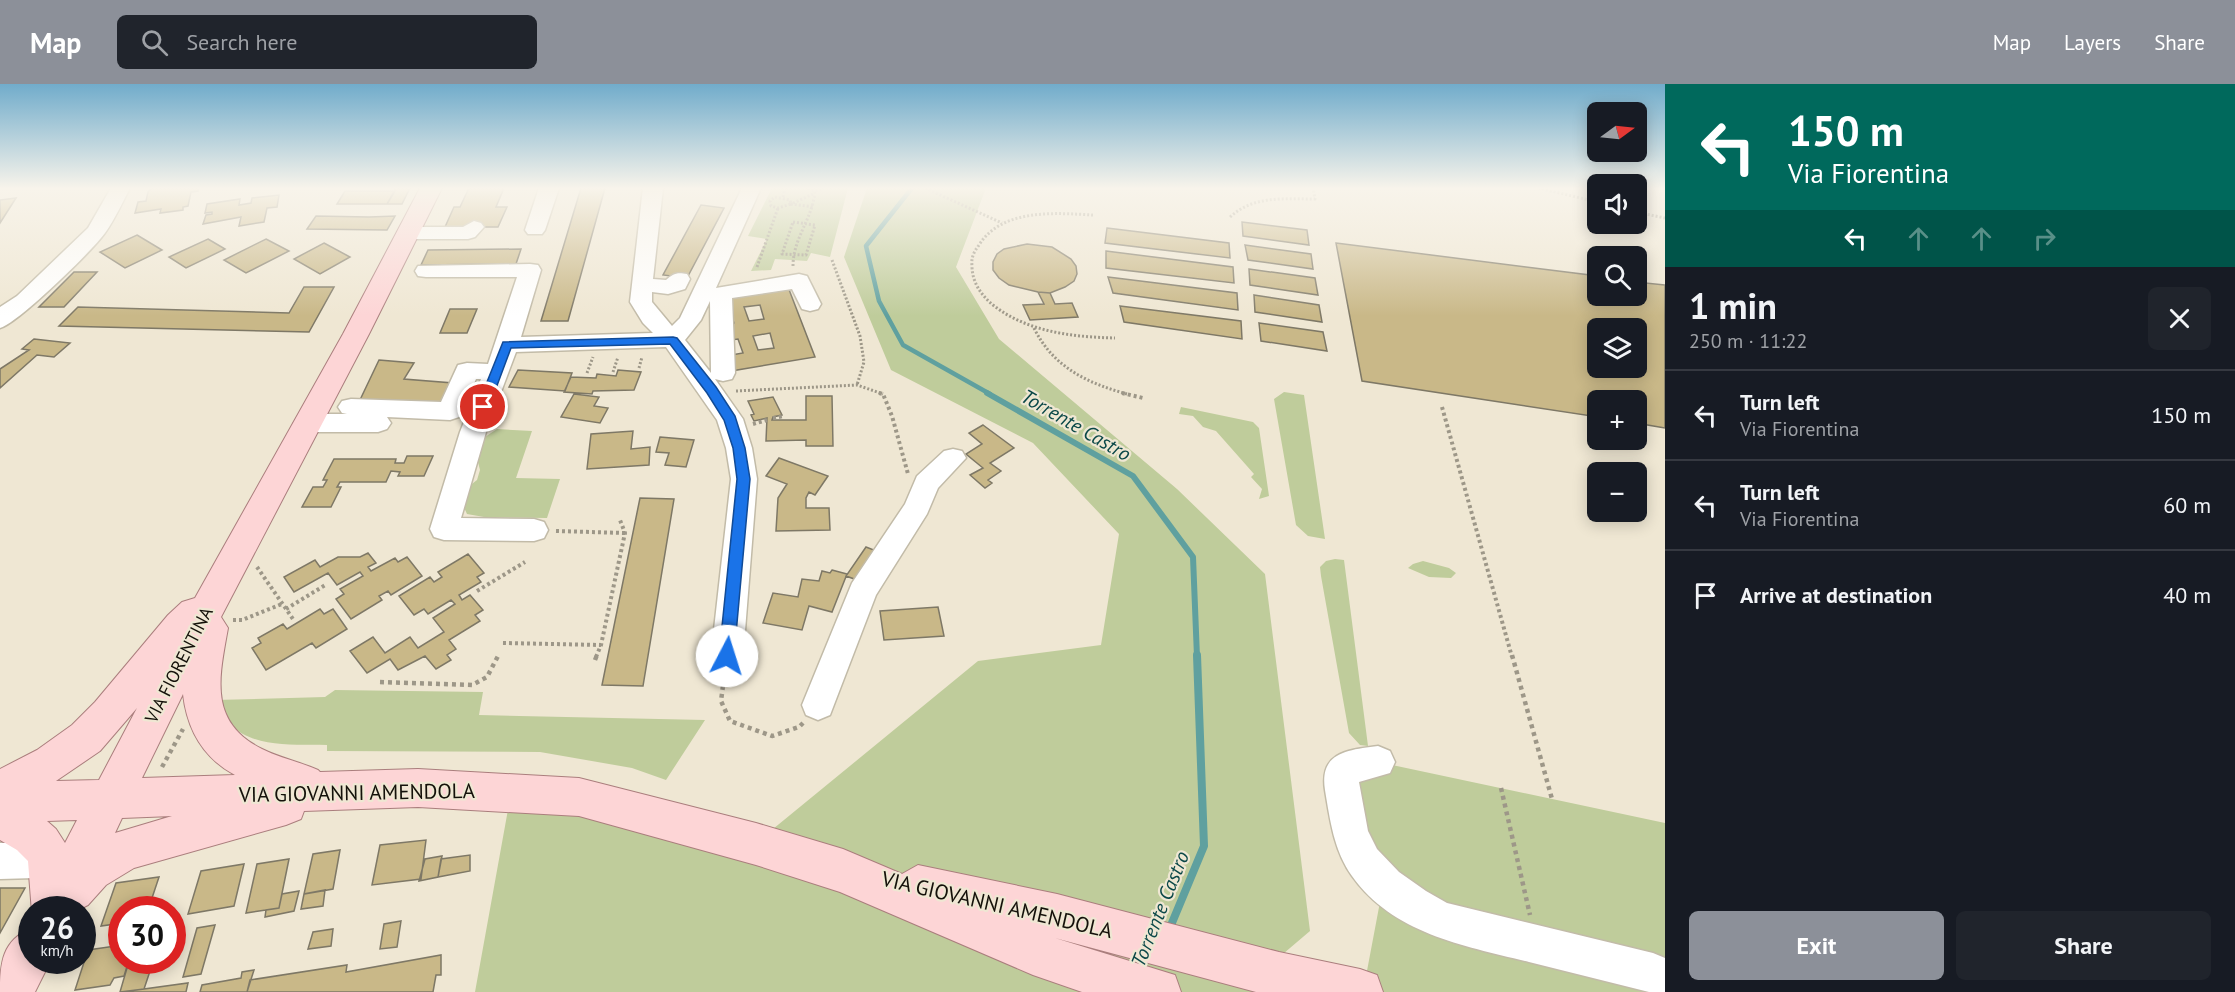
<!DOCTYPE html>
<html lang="en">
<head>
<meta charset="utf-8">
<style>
	:root { --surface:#171b24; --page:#20242c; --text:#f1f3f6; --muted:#9ea1a6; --line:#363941; --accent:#8c9099 }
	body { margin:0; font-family:"PT Sans",sans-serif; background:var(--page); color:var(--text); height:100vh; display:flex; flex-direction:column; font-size:22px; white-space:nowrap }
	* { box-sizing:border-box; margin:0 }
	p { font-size:20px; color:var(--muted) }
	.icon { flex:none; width:33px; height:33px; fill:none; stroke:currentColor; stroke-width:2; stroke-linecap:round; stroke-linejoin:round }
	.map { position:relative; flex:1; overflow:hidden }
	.drawer { display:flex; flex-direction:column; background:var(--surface); width:570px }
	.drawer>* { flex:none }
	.banner { background:#00695c; color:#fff; overflow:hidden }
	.needle { width:39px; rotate:75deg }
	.tools { position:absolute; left:1587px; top:18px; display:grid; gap:12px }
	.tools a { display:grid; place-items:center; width:60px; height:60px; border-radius:9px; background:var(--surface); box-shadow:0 3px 15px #0003; font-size:30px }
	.speed { position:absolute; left:18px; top:812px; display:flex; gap:12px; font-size:30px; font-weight:700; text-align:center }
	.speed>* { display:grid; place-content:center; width:78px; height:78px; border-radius:50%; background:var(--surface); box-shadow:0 3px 15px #0003; line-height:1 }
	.speed small { font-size:15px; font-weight:400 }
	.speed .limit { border:9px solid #d22; background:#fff; color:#111 }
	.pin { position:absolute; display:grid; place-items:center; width:51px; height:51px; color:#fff; margin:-26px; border:3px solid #fff; border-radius:50%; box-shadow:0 2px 6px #0007 }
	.me { position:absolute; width:66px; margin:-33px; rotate:5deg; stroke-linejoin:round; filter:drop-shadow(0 0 4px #0008) }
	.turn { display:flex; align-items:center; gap:21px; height:126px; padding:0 24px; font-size:27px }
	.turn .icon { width:78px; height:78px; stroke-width:2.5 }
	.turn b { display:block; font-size:42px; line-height:51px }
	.lanes { display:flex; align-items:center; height:57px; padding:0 24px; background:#0003; justify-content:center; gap:30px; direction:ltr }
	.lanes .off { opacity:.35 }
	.round { display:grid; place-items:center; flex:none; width:63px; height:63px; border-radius:9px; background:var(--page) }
	.head { display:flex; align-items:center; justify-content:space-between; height:102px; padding:0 24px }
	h1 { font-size:36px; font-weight:600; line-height:45px }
	.cta { display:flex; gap:12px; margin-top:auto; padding:12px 24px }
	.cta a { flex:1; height:69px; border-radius:9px; background:var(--accent); color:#fff; font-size:24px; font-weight:600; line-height:69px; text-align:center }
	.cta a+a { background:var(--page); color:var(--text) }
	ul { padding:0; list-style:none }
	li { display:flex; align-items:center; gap:18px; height:90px; padding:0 24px; border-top:2px solid var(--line) }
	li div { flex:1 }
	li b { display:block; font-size:22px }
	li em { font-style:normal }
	header { display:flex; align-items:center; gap:36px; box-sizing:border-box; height:84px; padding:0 30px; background:var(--accent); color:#fff }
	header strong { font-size:28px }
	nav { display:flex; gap:33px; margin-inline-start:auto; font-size:21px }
	.search { width:420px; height:54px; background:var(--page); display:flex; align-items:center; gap:15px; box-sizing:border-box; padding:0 21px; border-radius:9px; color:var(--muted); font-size:22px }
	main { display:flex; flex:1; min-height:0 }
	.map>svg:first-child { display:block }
</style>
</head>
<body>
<header>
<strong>Map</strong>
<div class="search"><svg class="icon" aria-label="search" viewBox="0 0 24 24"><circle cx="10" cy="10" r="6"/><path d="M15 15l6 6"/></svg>Search here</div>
<nav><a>Map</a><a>Layers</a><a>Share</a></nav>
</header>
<main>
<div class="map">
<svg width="1665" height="908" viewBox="0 0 1665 908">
	<rect width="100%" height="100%" fill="#efe7d3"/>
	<path fill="#bfcc9b" d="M772 104H848L830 173 811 169 807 177 775 175 771 186 751 187 767 155 748 152Z
		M867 104H986L956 183 999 255 1177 405 1265 490 1310 847 1264 886 1360 908H475L511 709 756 759 978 577 1101 561 1119 450 1033 359 891 286 844 173Z
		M1284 308 1304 311 1325 455 1308 452 1296 441 1274 315Z
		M1181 323 1253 338 1259 344 1269 412 1259 415 1262 405 1251 393 1254 390 1216 347 1203 343 1193 332 1179 330Z
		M497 345 532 347 516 394 560 395 547 434 484 433 467 430 462 419 468 403 477 396 480 386 478 378 485 353Z
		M1335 475 1344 476 1368 662 1360 661 1349 649 1321 492 1320 483 1326 477Z
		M1423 477 1449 484 1456 489 1451 494 1429 493 1408 484 1413 480Z
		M335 606 483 608 479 631 705 636 666 696 632 684 540 668 327 667V661C296 660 254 665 230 640 224 633 220 623 215 616L325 613Z
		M1378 678 1665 739V908H1363L1383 802 1363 777 1352 681Z"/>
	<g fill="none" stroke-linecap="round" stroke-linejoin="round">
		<path stroke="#5fa09f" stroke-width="4.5" d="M912 104 866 162 879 217 903 261 990 310"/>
		<path stroke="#5fa09f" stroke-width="6" d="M987 309 1133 392 1193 473 1197 573"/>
		<path stroke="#5fa09f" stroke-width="8" d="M1169 846 1204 762 1197 571"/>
	</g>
	<path fill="#c9b888" stroke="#7e7866" stroke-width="1.5" fill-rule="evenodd" d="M152 104H198V107L191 108 188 122 183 123V126L160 129 161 125 135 129 138 118 146 117 148 108Z
		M396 104H410L402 120H387Z
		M469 104H504L496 123H507L498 143H445L454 123H460Z
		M581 104H605L568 237H541Z
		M345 107H395L387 120H337Z
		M279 111 277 123 267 124 264 138 239 142 241 133 203 140 206 131 212 130V128L205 129 207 120 240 115 239 121 251 119 252 114Z
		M16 114 0 139V116Z
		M701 121 724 124 687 194 663 191Z
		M316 132 369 133 395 132 387 146 307 145Z
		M1242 138 1307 146 1309 161 1243 152Z
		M1107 144 1229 159 1230 174 1105 159Z
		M137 151 162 166 125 184 100 168Z
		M208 155 225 165 186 184 169 173Z
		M266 155 289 167 246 189 224 176Z
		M324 159 350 173 320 190 294 175Z
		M1336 159 1598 192V212H1636V198L1665 201V344L1636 339V316H1598V333L1362 297ZM1598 244H1636V284H1598Z
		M1027 160 1052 163 1071 175 1076 182 1077 190 1074 197 1065 203 1050 209 1038 208 1009 201 999 194 993 186V178L997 170 1004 165Z
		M1245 161 1311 170 1313 185 1248 176Z
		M521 165 516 180 421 181 428 166Z
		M1106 167 1233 183 1234 199 1106 184Z
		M1249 185 1315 194 1318 211 1250 201Z
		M74 188H97L64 223H39Z
		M1108 193 1237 209 1238 226 1113 209Z
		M304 203H334L309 248 59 242 78 223 289 229Z
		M788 203 815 273 725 288 726 272 743 269 738 255 724 257V241L734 239 724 212ZM760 221 764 235 749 237 744 223ZM770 249 774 264 758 266 753 252Z
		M1038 208 1050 209 1055 220 1072 219 1078 233 1030 236 1023 221 1044 220Z
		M1254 211 1319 221 1322 238 1255 228Z
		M1120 222 1241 237 1242 255 1124 238Z
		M450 225H477L467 249H440Z
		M1259 239 1323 248 1327 267 1261 257Z
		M34 255 70 259 54 273 37 271 0 304V285L29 266 22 265Z
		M379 276 414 279 404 295 453 299 445 322 359 318Z
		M518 286 572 289 565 307 509 303Z
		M618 286 641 288 634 306 593 307 592 310 564 308 571 293 596 294 597 290 616 292Z
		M574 310 599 313 594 322 608 324 600 339 561 333Z
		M806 312H832L833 362H806V356L766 357 767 334 754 337 751 331 754 330 748 317 773 313 782 331 773 333 772 336H806Z
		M983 341 1014 364 990 379 1001 387 988 396 992 399 985 404 970 391 983 384 966 370 982 360 969 349Z
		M633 347 631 365 650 363 649 381 587 385 591 350Z
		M660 353 694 356 686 383 665 381 669 369 656 368Z
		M407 372H433L424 392H398L400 388 391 387 386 398H340L337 403H341L331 423H302L313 403H323L327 396H323L334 375H396L395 379H404Z
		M779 374 828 392 815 411 809 408 806 414V424H829L830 446 776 447 778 414 787 400 766 392Z
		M640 414 674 415 643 602 602 601Z
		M866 463 879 468 860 497 846 492Z
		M368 469 376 479 368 483 371 487 395 474 398 478 407 473 422 492 391 511 388 507 379 512 382 516 351 535 336 515 344 510 340 505 363 492 360 488 337 501 328 489 294 508 284 493 315 476 320 483 338 473H360Z
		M468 470 484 489 477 493 481 498 459 511 462 516 470 511 483 526 475 531 480 537 449 556 456 565 447 571 451 576 436 585 425 572 398 586 390 575 367 589 350 567 373 553 385 569 410 553 418 564 444 548 433 534 455 520 451 516 428 530 424 525 414 531 399 512 430 493 434 498 442 493 438 488Z
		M832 486 847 490 832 528 809 522 802 546 763 539 773 509 798 513 802 495 819 497 822 487 830 489Z
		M938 523 944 552 884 556 880 527Z
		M320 525 324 530 333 525 347 545 316 564 312 559 266 586 252 564 261 559 258 554 283 540 287 545Z
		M426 756 421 795 372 801 380 761Z
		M340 766 333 805 304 810 313 770Z
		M470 771V787L438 793 441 775Z
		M442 772 438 793 419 797 425 775Z
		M289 775 279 824 246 829 257 780Z
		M244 780 234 822 188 830 201 787Z
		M159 793 151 817 145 818 143 825H122V839L101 842 116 799Z
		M0 804H25L0 849Z
		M325 806 323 822 301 825 304 810Z
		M299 807 294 827 265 833 266 826 279 824 282 810Z
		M401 837 397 863 380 865 384 840Z
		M215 841 201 890 183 893 197 844Z
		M333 845 331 862 308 865 313 848Z
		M122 861V876H129L124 892 114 894 110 901 75 906 88 866Z
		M441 871V891H436L433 908H247L250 896 347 881 346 888Z
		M152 881 144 905 120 908 127 884Z
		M254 886 247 908H200L202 901 241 894 242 888Z
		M188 899 186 908H122Z"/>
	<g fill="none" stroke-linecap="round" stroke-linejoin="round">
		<g stroke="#c2bba8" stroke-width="3">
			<path id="minor" d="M111 104H130C122 119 115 135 105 149 93 166 17 240 0 244V223L17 212 88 144Z
				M539 104H559L545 146 542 150H528L525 146Z
				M643 104H663L653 195 666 196C673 190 676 188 687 190L690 195 685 205 668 210 652 208V218L672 242 680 234 742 104H761L716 204 799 190 807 192 821 220 818 225 810 227 802 225 792 205 732 214 735 289 732 295 723 297 715 295 743 335 752 364 757 395 743 572 738 581 727 585 716 581 711 572 731 395 726 364 717 336 666 263 516 268 486 348 461 434 534 435 544 438 548 446 544 454 534 457 444 456 434 453 430 445 460 348 481 295H476L459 333 450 336 387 333 391 339 387 345 378 348H307L298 345 294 339 298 333 307 330H347L342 329 338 323 342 317 351 315 441 318 458 281 467 279 488 280 517 193H426L418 192 415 187 418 182 530 180 538 181 541 186 521 253 653 249 643 239 630 218ZM710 217 711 289 685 256 701 236Z
				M474 137 481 139 484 143 475 153 468 155H409L402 153 399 149 402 145 409 143H463Z
				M953 365 962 367 966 374 938 404 927 430 876 511 830 631 818 636 806 631 802 621 852 499 905 420 917 392 944 367Z
				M1378 662 1390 667 1395 678 1390 689 1359 698 1368 747 1377 765 1399 788 1426 807 1447 819 1653 869 1665 874V908H1649C1609 898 1569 888 1529 878 1465 862 1393 850 1352 792 1334 767 1330 736 1325 706 1319 668 1348 666 1378 662Z
				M35 758 63 766 69 779 63 792 50 797 35 794 0 795V759Z"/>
		</g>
		<g stroke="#aa7e7d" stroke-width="2">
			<path id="major" d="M420 104H442L369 250 221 533 228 544C219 594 208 638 262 665 280 674 300 678 318 686L320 688 418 685 579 694 756 739 843 765 902 790 918 781 1057 810 1279 868 1360 885 1377 891 1383 908H1256L1055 854 1175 891 1181 908H1082L1033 891 840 808 756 781 579 732 418 723 304 727 301 735 286 741 134 784 106 801 88 821 80 825H32V829L28 777 17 766 0 756V685L37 666 72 641 95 618 168 531 182 518 195 514 343 250ZM183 610C187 645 203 674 235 691L142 694ZM137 624 99 696 56 697 100 667ZM172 732 115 749 122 734ZM77 736 65 759 56 745 47 737Z
				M32 844V876H51L35 908H0C0 879 2 856 32 844Z"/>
		</g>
		<path stroke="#9d9788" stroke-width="3" stroke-dasharray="2 2" stroke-linecap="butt" d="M808 104 815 107 825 104
			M925 104 1002 139
			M1538 104 1598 118
			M813 110 791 120 814 123
			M775 113 790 116 791 120 778 124 771 122 770 117Z
			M783 113 785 104
			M1636 128 1665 134
			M1093 131C1056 129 1002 124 979 161 974 168 971 173 972 182 972 198 981 211 993 221 1027 248 1073 253 1115 254
			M1230 133C1254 111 1285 115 1315 115L1313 104
			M793 138 815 141 806 171 782 170Z
			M832 176 860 252 864 278 857 301
			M793 182C793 154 813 134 815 107
			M757 183 778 124
			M1034 244C1053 283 1087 299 1127 310
			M639 284 642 273
			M613 288 618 273
			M587 289 593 273
			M736 307 857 301 883 310"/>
		<path stroke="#9d9788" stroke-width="4" stroke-dasharray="3 3" stroke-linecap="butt" d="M879 309 883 310 892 332 908 390
			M1122 309 1143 314
			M1442 323 1512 573
			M773 334 784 332
			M753 340 767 336
			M556 447 625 449
			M257 483 293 535
			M477 507 525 478
			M286 525 327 500
			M233 536H242L282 520
			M503 559 601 561
			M596 573 601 561 625 449 620 436"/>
		<path stroke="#9d9788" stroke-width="4.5" stroke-dasharray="4 4" stroke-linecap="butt" d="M1512 571 1552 715
			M595 576 597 571
			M724 594 721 617 730 637 772 652 799 643 803 639
			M380 598 472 601 487 593 498 572
			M162 683 183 645
			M1501 704 1530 831"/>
		<use href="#minor" fill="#fff" fill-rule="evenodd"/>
		<use href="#major" fill="#fdd5d6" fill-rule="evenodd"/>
	</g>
	<linearGradient id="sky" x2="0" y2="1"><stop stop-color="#71accb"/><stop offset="0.45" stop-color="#f8f4eb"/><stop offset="1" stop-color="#f8f4eb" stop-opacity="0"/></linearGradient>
	<rect width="1665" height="232" fill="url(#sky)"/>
	<path fill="#1a73e8" stroke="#114b97" stroke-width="1.5" d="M673 253 677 254 716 303 735 332 745 364 750 395 734 572 732 577 727 579 722 577 719 572 737 395 733 364 724 336 707 309 670 260 511 264 489 323 483 327 477 323 503 258Z"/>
	<g text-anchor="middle" stroke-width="4.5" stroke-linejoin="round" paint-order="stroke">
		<g font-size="18" fill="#14110a" stroke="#efe7d3">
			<text transform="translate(179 581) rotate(-63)" y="6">VIA FIORENTINA</text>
		</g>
		<g font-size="20" font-style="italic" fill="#0b4848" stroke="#efe7d3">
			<text transform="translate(1076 341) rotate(30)" y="7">Torrente Castro</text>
			<text transform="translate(1160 825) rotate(-68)" y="7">Torrente Castro</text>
		</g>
		<g font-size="21" fill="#14110a" stroke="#efe7d3">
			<text transform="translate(357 709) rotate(-1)" y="7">VIA GIOVANNI AMENDOLA</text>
			<text transform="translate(997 821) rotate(13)" y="7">VIA GIOVANNI AMENDOLA</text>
		</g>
	</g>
</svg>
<div class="tools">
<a><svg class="needle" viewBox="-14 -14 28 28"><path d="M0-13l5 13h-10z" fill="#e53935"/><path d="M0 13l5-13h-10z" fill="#9ea1a6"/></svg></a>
<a><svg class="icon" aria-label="sound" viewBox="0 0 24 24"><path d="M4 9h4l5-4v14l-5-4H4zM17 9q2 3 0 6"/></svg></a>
<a><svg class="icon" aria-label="search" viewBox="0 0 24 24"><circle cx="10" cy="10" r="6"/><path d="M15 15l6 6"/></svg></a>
<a><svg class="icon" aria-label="layers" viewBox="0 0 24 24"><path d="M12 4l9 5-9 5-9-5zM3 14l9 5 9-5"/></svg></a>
<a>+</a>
<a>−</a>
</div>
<div class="speed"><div>26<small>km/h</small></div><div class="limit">30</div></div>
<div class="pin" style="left:483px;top:323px;background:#d93025"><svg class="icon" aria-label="arrive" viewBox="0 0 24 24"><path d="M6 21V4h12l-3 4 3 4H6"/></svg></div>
<svg class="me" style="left:727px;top:572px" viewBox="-20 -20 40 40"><circle r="19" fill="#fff"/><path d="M0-13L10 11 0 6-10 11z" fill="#1a73e8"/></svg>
</div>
<section class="drawer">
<div class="banner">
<div class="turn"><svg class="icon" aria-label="left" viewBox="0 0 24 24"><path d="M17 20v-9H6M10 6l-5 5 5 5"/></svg><div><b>150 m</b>Via Fiorentina</div></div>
<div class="lanes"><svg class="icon" aria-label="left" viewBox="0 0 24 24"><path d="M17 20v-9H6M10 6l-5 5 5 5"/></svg><svg class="icon off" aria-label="ahead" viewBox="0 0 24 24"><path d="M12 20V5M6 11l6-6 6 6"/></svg><svg class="icon off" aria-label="ahead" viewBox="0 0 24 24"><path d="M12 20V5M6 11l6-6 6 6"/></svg><svg class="icon off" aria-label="right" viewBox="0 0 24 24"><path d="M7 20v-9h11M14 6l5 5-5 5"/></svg></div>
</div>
<div class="head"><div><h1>1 min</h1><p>250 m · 11:22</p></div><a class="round"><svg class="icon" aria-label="close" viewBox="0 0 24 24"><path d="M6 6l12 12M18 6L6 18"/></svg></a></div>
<ul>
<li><svg class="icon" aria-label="left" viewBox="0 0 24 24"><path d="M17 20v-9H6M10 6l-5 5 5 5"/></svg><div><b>Turn left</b><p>Via Fiorentina</p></div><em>150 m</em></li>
<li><svg class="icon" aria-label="left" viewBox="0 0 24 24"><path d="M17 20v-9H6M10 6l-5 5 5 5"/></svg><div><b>Turn left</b><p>Via Fiorentina</p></div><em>60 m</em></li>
<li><svg class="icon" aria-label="arrive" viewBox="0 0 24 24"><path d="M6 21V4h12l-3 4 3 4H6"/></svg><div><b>Arrive at destination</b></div><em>40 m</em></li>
</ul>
<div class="cta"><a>Exit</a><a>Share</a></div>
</section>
</main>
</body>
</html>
